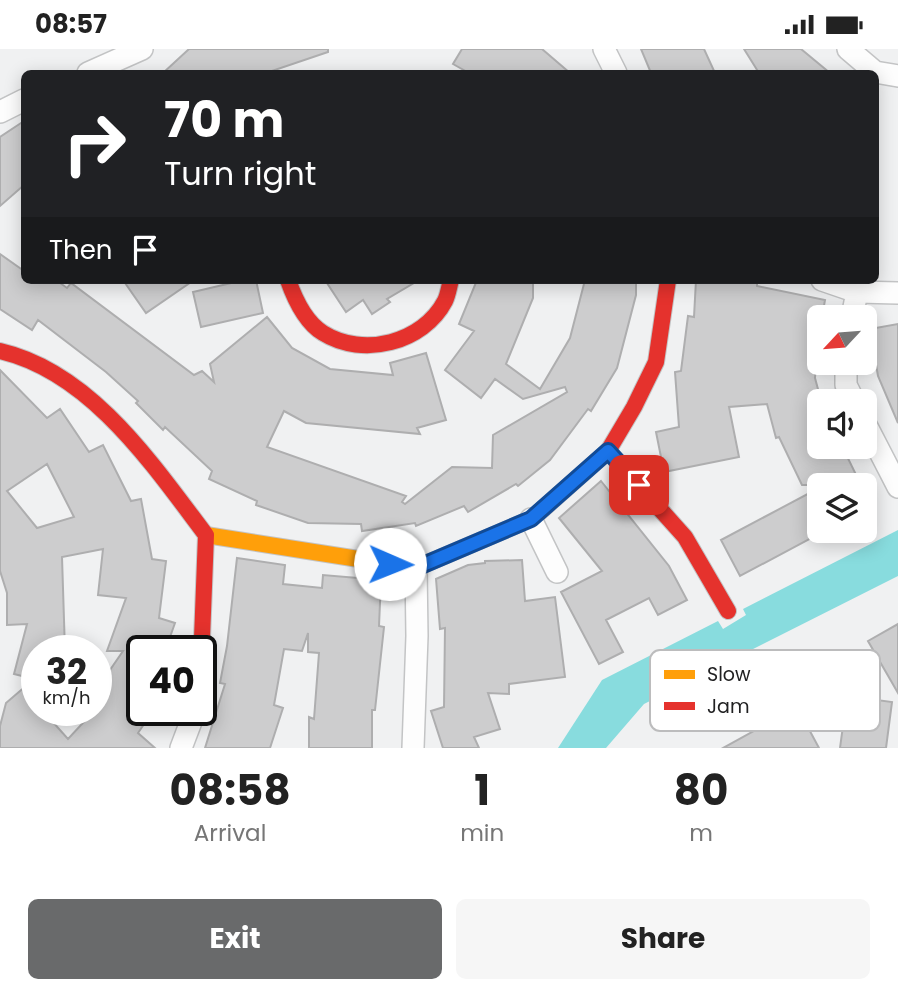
<!DOCTYPE html>
<html lang="en">
<head>
<meta charset="utf-8">
<style>
	:root { --surface:#fff; --page:#f6f6f6; --text:#222; --muted:#767676; --accent:#696a6b }
	body { margin:0; font-family:Poppins,sans-serif; background:var(--page); color:var(--text); height:100vh; display:flex; flex-direction:column; font-size:26px; white-space:nowrap }
	* { box-sizing:border-box; margin:0 }
	p { font-size:23px; color:var(--muted) }
	.icon { flex:none; width:38px; height:38px; fill:none; stroke:currentColor; stroke-width:2; stroke-linecap:round; stroke-linejoin:round }
	.map { position:relative; height:699px; overflow:hidden }
	.side { display:flex; flex-direction:column; background:var(--surface); flex:1 }
	.side>* { flex:none }
	.banner { position:absolute; left:21px; top:21px; width:858px; height:214px; border-radius:10px; box-shadow:0 4px 18px #0003; background:#202124; color:#fff; overflow:hidden }
	.needle { width:46px; rotate:244deg }
	.fabs { position:absolute; left:807px; top:256px; display:grid; gap:14px }
	.fabs a { display:grid; place-items:center; width:70px; height:70px; border-radius:10px; background:var(--surface); box-shadow:0 4px 18px #0003; font-size:35px }
	.speed { position:absolute; left:21px; top:586px; display:flex; gap:14px; font-size:35px; font-weight:700; text-align:center }
	.speed>* { display:grid; place-content:center; width:91px; height:91px; border-radius:50%; background:var(--surface); box-shadow:0 4px 18px #0003; line-height:1 }
	.speed small { font-size:18px; font-weight:400 }
	.speed .limit { border:4px solid #111; border-radius:10px; background:#fff; color:#111 }
	.pin { position:absolute; display:grid; place-items:center; width:60px; height:60px; color:#fff; margin:-30px; border-radius:14px; box-shadow:0 4px 10px #0006 }
	.me { position:absolute; width:77px; margin:-38px; rotate:91deg; stroke-linejoin:round; filter:drop-shadow(0 0 5px #0008) }
	.turn { display:flex; align-items:center; gap:24px; height:147px; padding:0 28px; font-size:32px }
	.turn .icon { width:91px; height:91px; stroke-width:2.5 }
	.turn b { display:block; font-size:49px; line-height:60px }
	.then { display:flex; align-items:center; height:66px; padding:0 28px; background:#0003; gap:14px; font-size:26px }
	.eta { display:flex; justify-content:space-evenly; align-items:center; height:119px; text-align:center }
	.eta b { font-size:42px; font-weight:700; line-height:49px }
	.cta { display:flex; gap:14px; margin-top:auto; padding:14px 28px }
	.cta a { flex:1; height:80px; border-radius:10px; background:var(--accent); color:#fff; font-size:28px; font-weight:700; line-height:80px; text-align:center }
	.cta a+a { background:var(--page); color:var(--text) }
	.status { display:flex; justify-content:space-between; align-items:center; height:49px; padding:0 35px; background:var(--surface); direction:ltr }
	.status svg { height:19px; fill:currentColor }
	.map>svg:first-child { display:block }
</style>
</head>
<body>
<div class="status"><b>08:57</b><svg viewBox="0 0 49 12"><path d="M0 12V9h3v3zM5 12V6h3v6zM10 12V3h3v9zM15 12V0h3v12zM26 1h20v11H26zM47 4h2v5h-2z"/></svg></div>
<div class="map">
<svg width="898" height="699" viewBox="0 0 898 699">
	<rect width="100%" height="100%" fill="#f0f1f2"/>
	<path fill="#88dcde" d="M898 481V527L644 655 606 699H558L602 631 718 572 723 580 746 566 743 560Z"/>
	<path fill="#cdcdce" stroke="#aeaeaf" stroke-width="2" fill-rule="evenodd" d="M189 0H328V3L266 24H163Z
		M462 0H542L570 24H469L453 15Z
		M641 0H704L715 24H651Z
		M744 0H801L830 24H759Z
		M24 72V136L0 157V88Z
		M0 205 24 222V231H56L67 239 71 234 194 326 202 322 214 333 210 315 267 268 292 299 330 320 393 326 390 314 426 304 446 371 417 379 420 385 306 374 284 362 267 398 406 447 402 453 405 455 452 418 492 419 493 386 567 343 565 338 523 350 495 330 481 349 445 321 474 282 459 275 477 231H533V249L506 315 540 340 570 289 585 231H636V246L617 319 591 362 588 360 550 411 518 437 516 435 468 463 464 457 416 477 415 474 362 482 361 475 308 474 256 456 257 452 209 430 212 422 165 378 163 381 136 354 138 352 106 323 38 271 32 281 0 260Z
		M123 231H194L146 264Z
		M244 231H256L263 264 201 278 193 243Z
		M325 231H419L387 250 390 253 372 265 363 251 346 263Z
		M696 231H757V237L825 251 822 268H819L815 329 819 344V397H842L861 436H802L779 388 776 389 767 355 729 358 739 408 664 423 656 383 679 378 675 323 681 322 688 267 694 268Z
		M898 275V374L878 327 870 280Z
		M0 321 47 369 60 360 89 403 103 396 131 452 141 450 152 510 166 512 159 569 175 574 165 602H142V662H153L138 684 155 699H0V677L6 654 34 630 14 625 27 575 7 576V544L0 522ZM47 415 74 468 37 479 7 442ZM103 500 98 546 126 549 107 602H123L97 640 108 647 68 690 43 662H37V602H65L62 508Z
		M601 432 669 517 687 551 658 566 649 549 606 571 623 603 599 615 561 543 602 522 559 469Z
		M819 439V485L740 527 721 491Z
		M237 509 285 516 283 535 322 539 323 526 381 531 379 577 384 578 375 661H372V699H309V668L314 670 319 604 308 603V584L302 602 284 600 274 656 283 659 270 699H205L225 635 220 634 227 597Z
		M522 511 525 552 555 548 565 628 509 635V645L488 644 500 680 474 688 479 699H443L431 662 444 658 445 579 440 580 436 530 468 516 485 514V512Z
		M898 575V644L868 592Z
		M847 647 892 653 886 699H840Z
		M797 658 819 699H723Z"/>
	<g fill="none" stroke-linecap="round" stroke-linejoin="round">
		<g stroke="#c3c4c5" stroke-width="24">
			<path id="street" d="M604 0 616 24
				M848 0 875 23 898 27
				M88 24 142 0
				M0 63 24 51
				M822 231 857 243 898 244
				M852 268 857 243
				M846 313V336L854 352
				M864 372 898 438
				M531 470 557 523
				M181 699 195 662
				M413 699 417 587 416 519"/>
		</g>
		<g stroke="#c3c4c5" stroke-width="18">
			<path id="slow" d="M206 486 416 519 531 470 543 460"/>
		</g>
		<g stroke="#c3c4c5" stroke-width="18">
			<path id="jam" d="M288 231C295 251 305 273 323 284 363 309 423 294 445 252 448 246 449 238 451 231
				M0 302C91 323 153 416 206 486L201 615
				M608 402 685 488 728 562
				M543 460 608 402 634 358 656 313 668 231"/>
		</g>
		<use href="#street" stroke="#fdfdfd" stroke-width="21"/>
		<use href="#slow" stroke="#ff9f0a" stroke-width="16"/>
		<use href="#jam" stroke="#e5322d" stroke-width="16"/>
	</g>
	<g fill="none" stroke-linecap="round" stroke-linejoin="round">
		<g stroke="#114b97" stroke-width="18">
			<path id="route" d="M390 515 416 519 531 470 608 402 639 436"/>
		</g>
		<use href="#route" stroke="#1a73e8" stroke-width="12"/>
	</g>
	<rect x="650" y="601" width="230" height="81" rx="10" fill="#fff" stroke="#bcbcbd" stroke-width="2"/>
	<rect x="664" y="621" width="31" height="9" fill="#ff9f0a"/>
	<rect x="664" y="653" width="31" height="8" fill="#e5322d"/>
	<g font-size="19" fill="#212122">
		<text x="707" y="632">Slow</text>
		<text x="707" y="664">Jam</text>
	</g>
</svg>
<div class="fabs">
<a><svg class="needle" viewBox="-14 -14 28 28"><path d="M0-13l5 13h-10z" fill="#e53935"/><path d="M0 13l5-13h-10z" fill="#767676"/></svg></a>
<a><svg class="icon" aria-label="sound" viewBox="0 0 24 24"><path d="M4 9h4l5-4v14l-5-4H4zM17 9q2 3 0 6"/></svg></a>
<a><svg class="icon" aria-label="layers" viewBox="0 0 24 24"><path d="M12 4l9 5-9 5-9-5zM3 14l9 5 9-5"/></svg></a>
</div>
<div class="speed"><div>32<small>km/h</small></div><div class="limit">40</div></div>
<div class="pin" style="left:639px;top:436px;background:#d93025"><svg class="icon" aria-label="arrive" viewBox="0 0 24 24"><path d="M6 21V4h12l-3 4 3 4H6"/></svg></div>
<svg class="me" style="left:390px;top:515px" viewBox="-20 -20 40 40"><circle r="19" fill="#fff"/><path d="M0-13L10 11 0 6-10 11z" fill="#1a73e8"/></svg>
<div class="banner">
<div class="turn"><svg class="icon" aria-label="right" viewBox="0 0 24 24"><path d="M7 20v-9h11M14 6l5 5-5 5"/></svg><div><b>70 m</b>Turn right</div></div>
<div class="then">Then<svg class="icon" aria-label="arrive" viewBox="0 0 24 24"><path d="M6 21V4h12l-3 4 3 4H6"/></svg></div>
</div>
</div>
<section class="side">
<div class="eta">
<div><b>08:58</b><p>Arrival</p></div>
<div><b>1</b><p>min</p></div>
<div><b>80</b><p>m</p></div>
</div>
<div class="cta"><a>Exit</a><a>Share</a></div>
</section>
</body>
</html>
